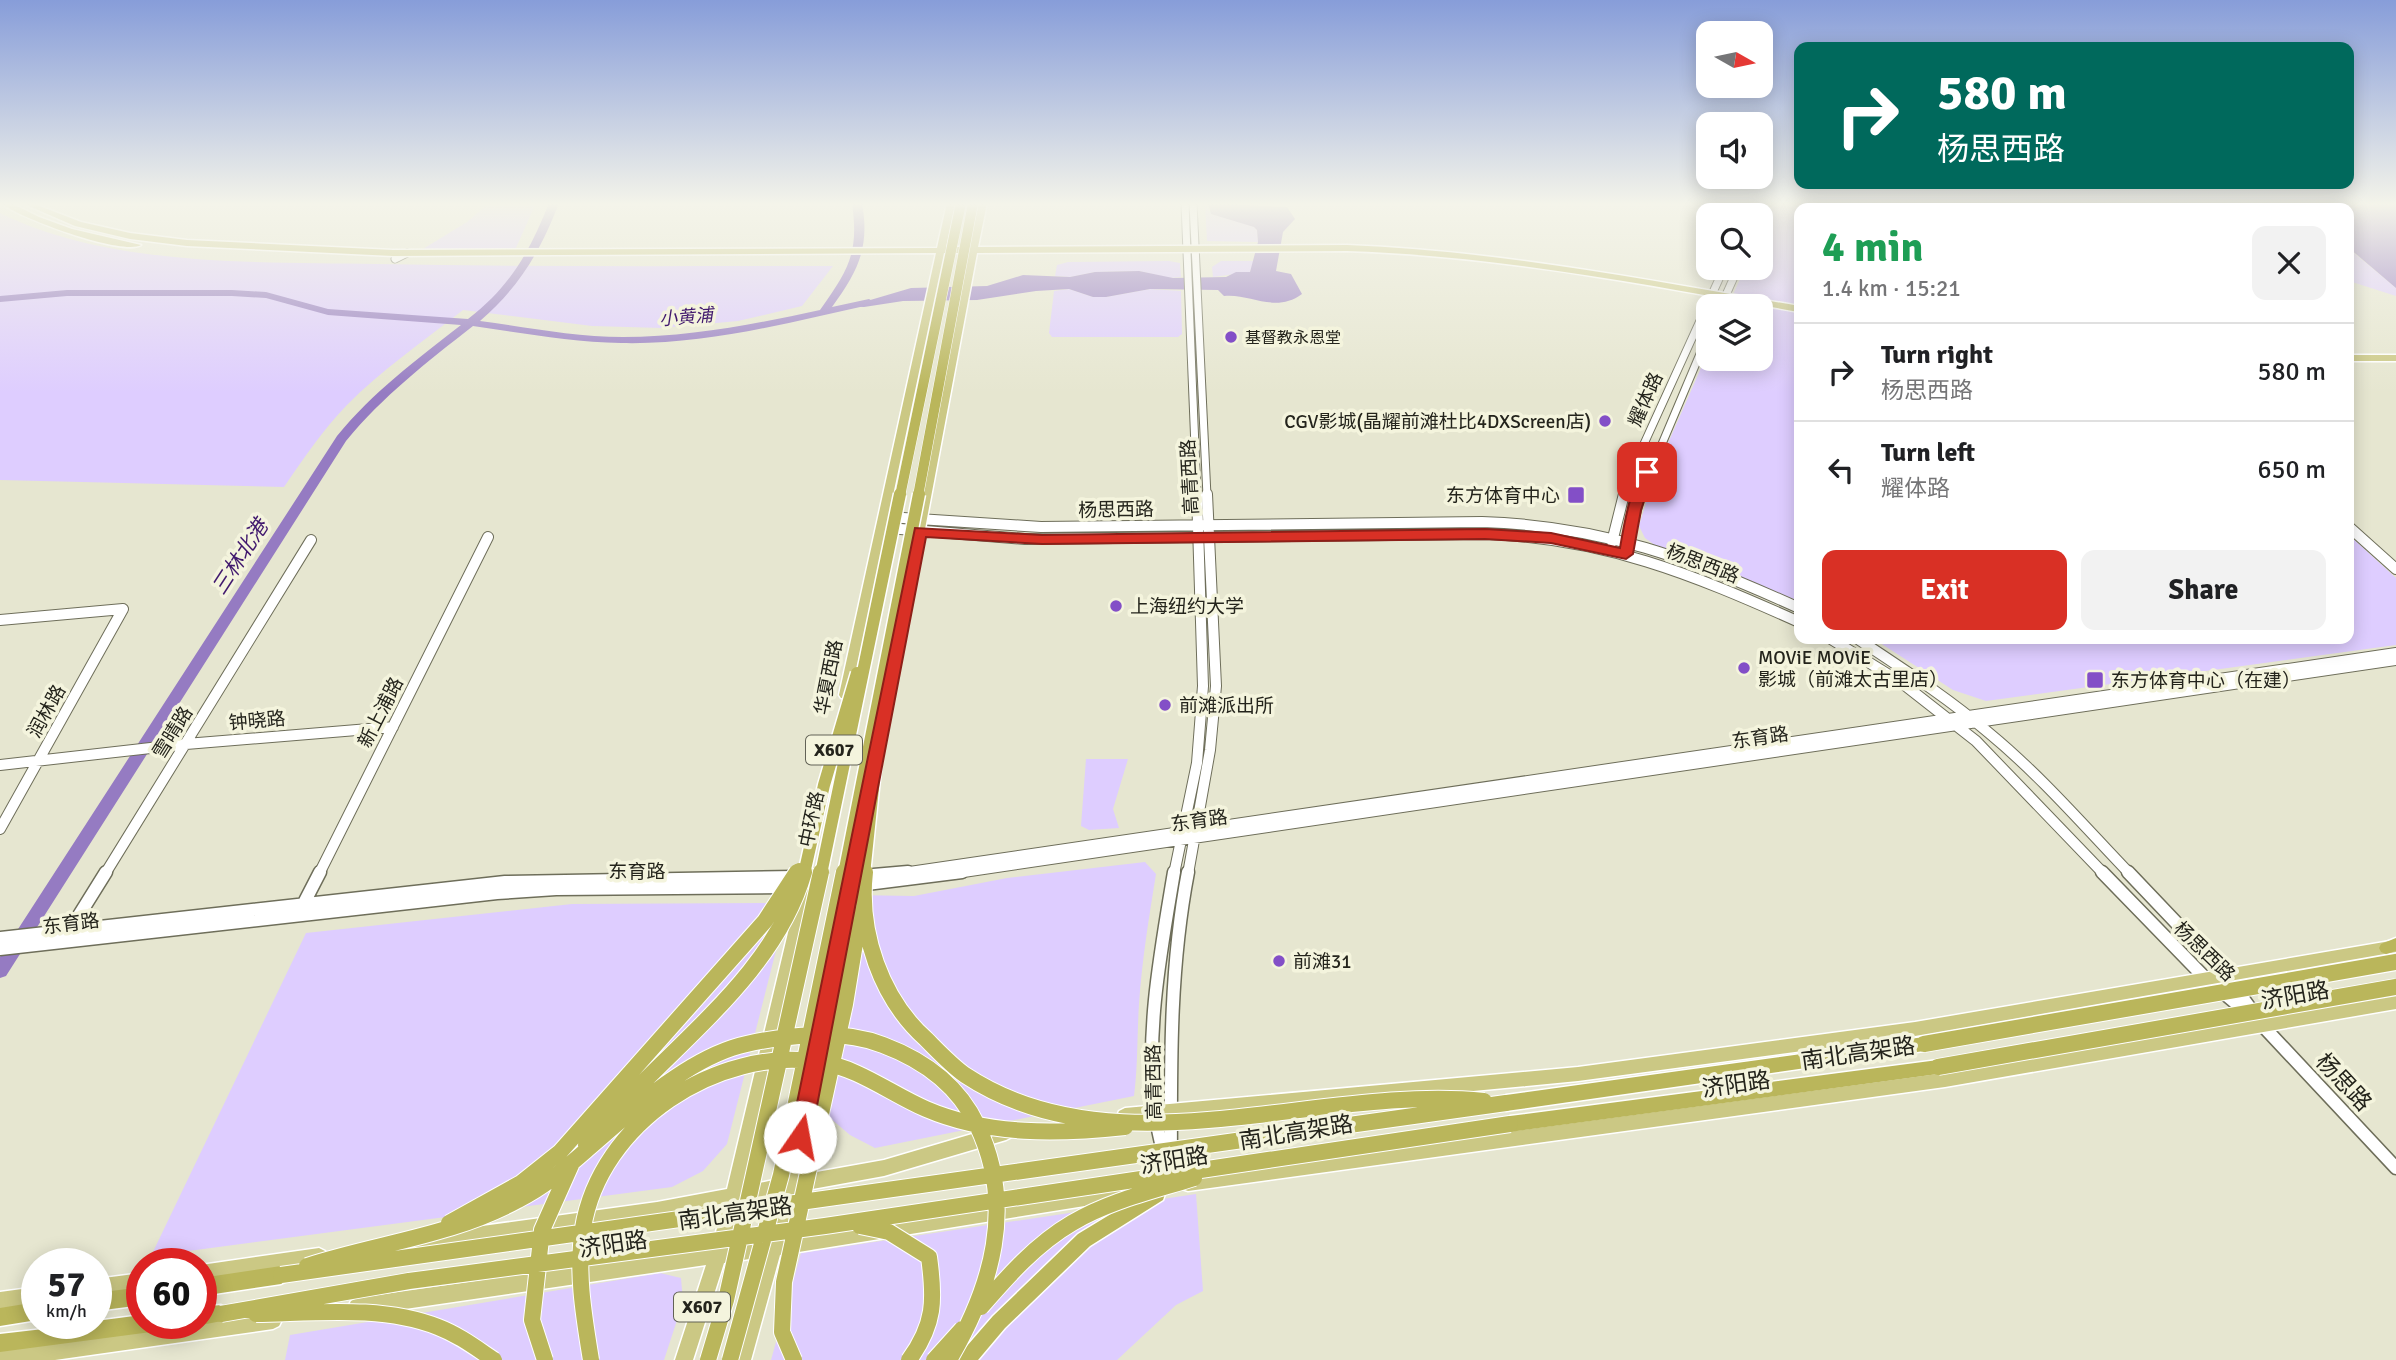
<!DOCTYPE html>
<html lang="en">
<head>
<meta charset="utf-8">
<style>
	:root { --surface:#fff; --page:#f2f2f2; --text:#202124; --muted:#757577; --line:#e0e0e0; --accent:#d93025 }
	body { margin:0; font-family:Signika,"Noto Sans SC",sans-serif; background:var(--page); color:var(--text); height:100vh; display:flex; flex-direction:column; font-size:26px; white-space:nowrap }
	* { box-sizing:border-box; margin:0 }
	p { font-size:23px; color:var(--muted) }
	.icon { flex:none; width:38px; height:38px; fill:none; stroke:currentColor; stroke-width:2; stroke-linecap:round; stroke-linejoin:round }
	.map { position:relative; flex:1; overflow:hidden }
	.panel { position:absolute; left:1794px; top:203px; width:560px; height:441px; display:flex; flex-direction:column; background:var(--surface); border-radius:14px; box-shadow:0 4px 18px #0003 }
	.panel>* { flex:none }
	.banner { position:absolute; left:1794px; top:42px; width:560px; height:147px; border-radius:14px; box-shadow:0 4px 18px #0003; background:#00695c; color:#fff; overflow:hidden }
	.needle { width:46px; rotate:99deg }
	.buttons { position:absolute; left:1696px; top:21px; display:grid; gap:14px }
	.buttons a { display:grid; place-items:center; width:77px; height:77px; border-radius:14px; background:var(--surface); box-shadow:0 4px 18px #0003; font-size:35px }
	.speed { position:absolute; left:21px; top:1248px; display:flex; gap:14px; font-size:35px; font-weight:700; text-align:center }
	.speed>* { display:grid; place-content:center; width:91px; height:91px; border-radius:50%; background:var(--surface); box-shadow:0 4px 18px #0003; line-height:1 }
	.speed small { font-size:18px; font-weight:400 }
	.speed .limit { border:10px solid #d22; background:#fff; color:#111 }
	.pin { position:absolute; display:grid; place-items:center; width:60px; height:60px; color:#fff; margin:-30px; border-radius:14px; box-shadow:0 4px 10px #0006 }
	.me { position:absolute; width:77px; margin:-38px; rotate:12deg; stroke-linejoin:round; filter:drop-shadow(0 0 5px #0008) }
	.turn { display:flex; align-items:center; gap:24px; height:147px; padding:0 28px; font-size:32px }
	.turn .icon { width:91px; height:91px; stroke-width:2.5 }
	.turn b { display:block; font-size:49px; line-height:60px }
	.round { display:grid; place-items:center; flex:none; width:74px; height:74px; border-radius:14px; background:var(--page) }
	.overview { display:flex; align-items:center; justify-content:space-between; height:119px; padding:0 28px }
	h1 { font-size:42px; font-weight:700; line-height:52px; color:#1e9e55 }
	.button { display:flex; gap:14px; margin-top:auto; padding:14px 28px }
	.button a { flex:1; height:80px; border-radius:14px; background:var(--accent); color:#fff; font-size:28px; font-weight:700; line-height:80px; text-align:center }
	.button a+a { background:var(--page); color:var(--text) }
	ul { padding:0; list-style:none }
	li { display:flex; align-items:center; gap:21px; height:98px; padding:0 28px; border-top:2px solid var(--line) }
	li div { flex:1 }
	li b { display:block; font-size:26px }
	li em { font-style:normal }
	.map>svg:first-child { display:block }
</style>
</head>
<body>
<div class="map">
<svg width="2396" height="1360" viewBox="0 0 2396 1360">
	<rect width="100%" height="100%" fill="#e6e6d0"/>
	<path fill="#decdff" d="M489 203H536L515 250 423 249 467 222Z
		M1205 203 1209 211 1254 227 1257 230 1258 242 1207 241Z
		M1773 203H1916L1937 208H1799V601L1656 546 1645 538 1639 526 1655 473 1708 352V359H1760V306H1728L1745 268H1760L1761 231Z
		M1966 203H2231L2251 208H1993Z
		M0 213C109 267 256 262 376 264 528 267 680 266 833 266L802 306 738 321 662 328 592 326 463 310C424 341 381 370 346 406 323 430 303 459 284 487L0 480Z
		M2348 248 2396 288V296L2349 281Z
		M1169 261 1180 263 1181 277 1170 278 1139 271 1095 272 1070 277 1055 276 1057 265 1068 262Z
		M1221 261H1254L1250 272 1213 277 1212 267Z
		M1069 289 1093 297H1106L1150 289 1181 291 1182 334 1178 337H1052L1049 333 1054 291Z
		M2349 535 2396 578V645L1986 701 1953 690 1874 639H2348Z
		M1086 759H1128L1113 809 1119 828 1089 830 1081 826Z
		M1145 862 1156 874C1149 917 1142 960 1139 1004 1137 1035 1138 1065 1134 1096L875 1148 850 1135 816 1106 853 895 914 896 1007 878Z
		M788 903 727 1144 703 1171 672 1187 151 1256 306 933 572 904Z
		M1196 1194 1203 1291 1176 1305 1117 1360H771L801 1253Z
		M660 1273 681 1278 683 1302 664 1360H285L290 1335Z"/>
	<path fill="#957bc2" d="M1208 203 1287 207 1295 219 1283 232 1276 271 1291 274 1302 294C1275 314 1250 293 1224 296L1218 290 1150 289 1106 297H1093L1069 289 1036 291 977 300 903 301 864 307 850 306 911 288 987 286 1023 275 1070 277 1095 272 1139 271 1173 278 1226 277 1236 272H1250L1258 242 1257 230 1254 227 1211 214Z
		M2231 203H2396V288L2349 248 2348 208H2251Z"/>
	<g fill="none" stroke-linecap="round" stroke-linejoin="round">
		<path fill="#957bc2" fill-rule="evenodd" d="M549 203H559C540 252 520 286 480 321 527 327 575 337 623 337 690 337 755 324 820 310 849 269 859 253 852 203H862C870 248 858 271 832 307L869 299 874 302 869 305C787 323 706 345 621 343 571 342 522 333 473 326 427 362 383 396 346 441L6 976 0 978V957L337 436C373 392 416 360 461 325L328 315 266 298 232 296H67L0 302V296L67 290H232L266 292 328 309 468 319C510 287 530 251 549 203Z"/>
		<g stroke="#6e6e5a" stroke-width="9">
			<path id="tertiary-far2" d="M1185 203 1197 496
				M1193 203 1207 496
				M1928 203 1951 208
				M1748 215 1754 203
				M1760 217 1767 203
				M395 259 407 253
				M1721 306 1738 268
				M1624 496 1628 479 1724 268
				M1640 496 1708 335"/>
		</g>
		<g stroke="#6e6e5a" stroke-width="12">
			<path id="tertiary-far1" d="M888 517 1041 527 1482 522C1604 526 1689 558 1799 608
				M2348 526 2396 569
				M888 528 1025 539 1485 534C1604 538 1692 574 1799 622
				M1612 542 1624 494
				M1627 546 1640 494
				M0 620 123 609
				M1831 639 1902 683 1976 741 2104 874
				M1858 639C1903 669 1948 698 1989 733 2040 775 2084 826 2130 874
				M0 765 186 744 393 727
				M0 829 123 609
				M105 874 311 540
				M319 874 488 537
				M896 874 2396 653
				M950 874 2396 660
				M1174 874 1197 763 1203 686 1197 494
				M1188 874 1210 750 1216 686 1207 494"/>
		</g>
		<g stroke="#6e6e5a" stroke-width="15">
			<path id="tertiary" d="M1174 872C1161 950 1145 1032 1155 1112 1158 1136 1166 1161 1171 1185 1171 1080 1168 976 1188 872
				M2102 872 2208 981
				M2128 872 2226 975 2263 1026 2396 1168
				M862 876 908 872
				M859 885 962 872
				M304 903 320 872
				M68 933 106 872
				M0 938 505 882 794 877
				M0 949 497 893 556 889 788 887
				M2220 990 2249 1014"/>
		</g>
		<g stroke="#fff" stroke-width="3">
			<path id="primary" d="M1 203H11L39 217 72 229 141 245C122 256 19 218 1 203Z
				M22 203H32L81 222 130 233 187 240 393 250 937 248 947 203H955L946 247H969L979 203H987L978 247 1347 245C1500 251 1649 280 1799 306V312C1649 285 1500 256 1347 251L977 253 883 752 882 756H872L871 752 968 253H944L851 695 849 698H841L839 695 936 253 393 256 187 246 130 239 75 226Z
				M2348 355H2396V361H2348Z
				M866 806 871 807 873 811 800 1175 884 1160 1006 1124 1012 1127 1014 1132 1012 1137 1006 1140 884 1176 796 1192 784 1237 1135 1183 1141 1185 1143 1191 1141 1197 780 1255 751 1360H733L762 1257 724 1263 693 1360H675L706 1265 357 1316 351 1313 348 1307 351 1301 357 1298 712 1247 723 1206 657 1218 416 1251 410 1249 408 1243 410 1237 416 1235 657 1202 727 1189 802 874 804 870 809 868 814 870 816 874 745 1186 783 1178 859 811 861 807ZM779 1196 767 1240 730 1245 741 1203Z
				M2396 940V952L1915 1036 1578 1081 1125 1124 1119 1121 1117 1116 1119 1111 1125 1108 1578 1067 1915 1022Z
				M2396 995V1009L1945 1087 1188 1191 1182 1189 1180 1183 1182 1177 1188 1175 1945 1073Z
				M319 1248 325 1251 328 1257 325 1263 319 1266 201 1283V1265Z
				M142 1273V1291L96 1297V1279Z
				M37 1287V1305L0 1310V1292Z
				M273 1311 279 1314 282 1320 279 1326 273 1329 55 1360H0V1350L201 1323V1321Z"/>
		</g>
		<g stroke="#fff" stroke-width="3">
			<path id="trunk" d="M2396 938V951L2386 954 2381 952 2379 948 2381 944Z
				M1924 1037 1929 1039 1932 1044 1929 1049 1924 1051 1506 1111 1500 1108 1498 1103 1500 1098 1506 1095Z
				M1938 1060 1943 1062 1946 1067 1943 1072 1938 1074 1510 1132 1504 1129 1502 1124 1504 1119 1510 1116Z
				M1157 1186 1163 1188 1165 1194 1163 1200 1090 1246 1005 1328 978 1360H957L960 1354 993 1316 1078 1234Z
				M281 1266 287 1269 290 1275 287 1281 281 1284 201 1296V1278Z
				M142 1287V1305L96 1311V1293Z
				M37 1302V1320L0 1326V1308Z
				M221 1305 227 1308 230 1314 227 1320 201 1325 197 1323H201V1307Z
				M142 1315V1323H160L157 1329 151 1332 0 1352V1334L96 1323V1321Z"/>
		</g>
		<use href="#tertiary-far2" stroke="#fff" stroke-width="7"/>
		<use href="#tertiary-far1" stroke="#fff" stroke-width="10"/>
		<use href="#tertiary" stroke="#fff" stroke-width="12"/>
		<use href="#primary" fill="#cbc884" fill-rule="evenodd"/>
		<use href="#trunk" fill="#bab65b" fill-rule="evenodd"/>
		<g stroke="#fff" stroke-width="11" stroke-linecap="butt">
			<path id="trunk-bridge-far2" d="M900 496 961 203
				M918 496 973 203"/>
		</g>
		<g stroke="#fff" stroke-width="15" stroke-linecap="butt">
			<path id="trunk-bridge-far1" d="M796 874 799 869
				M804 874 824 785 857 673
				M821 874 900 494
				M844 874 919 494
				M864 874 878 741"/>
		</g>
		<g stroke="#fff" stroke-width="18" stroke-linecap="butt">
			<path id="trunk-bridge" d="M865 872C858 932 881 999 926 1039 938 1051 951 1065 965 1075 1116 1175 1317 1084 1484 1101
				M1924 1044 2396 962
				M1938 1067 2396 987
				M586 1145C656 1055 772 984 804 872
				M449 1223 521 1183 560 1152 765 921 797 872
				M860 1226 889 1232 929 1257C935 1300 935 1324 909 1360
				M307 1266C378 1243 452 1236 518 1200 546 1186 567 1167 590 1147 632 1111 679 1066 732 1048 751 1042 770 1039 789 1037 821 1033 853 1033 883 1045 923 1060 958 1085 977 1125 1016 1206 992 1287 949 1360
				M281 1275 1506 1103
				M981 1307C1008 1276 1036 1244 1072 1223 1109 1201 1153 1191 1194 1178
				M221 1314 409 1281 825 1226 1510 1124
				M256 1314C315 1313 382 1305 438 1327 459 1335 476 1348 494 1360
				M545 1360 532 1320 542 1230 571 1165
				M591 1360C584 1317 576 1272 583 1228 600 1123 717 1046 820 1062 859 1068 891 1094 926 1109 989 1136 1059 1134 1125 1127
				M708 1360 726 1300 821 872
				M730 1360 781 1175 844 872
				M794 1360 782 1332 784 1282 845 1004 860 913
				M934 1360 962 1329"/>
		</g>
		<use href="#trunk-bridge-far2" stroke="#bab65b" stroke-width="10"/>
		<use href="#trunk-bridge-far1" stroke="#bab65b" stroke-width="12"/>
		<use href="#trunk-bridge" stroke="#bab65b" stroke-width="16"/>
	</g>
	<linearGradient id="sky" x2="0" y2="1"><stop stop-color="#879dd9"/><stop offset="0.52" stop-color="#f4f4ea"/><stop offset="1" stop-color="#f4f4ea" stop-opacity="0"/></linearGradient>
	<rect width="2396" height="393" fill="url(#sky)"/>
	<path fill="#d93025" stroke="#8d1f18" stroke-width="2" d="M1647 468 1654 472 1641 510 1633 554 1626 559 1551 543 1485 539 1042 544 926 537 811 1137 808 1144 800 1147 793 1144 790 1137 915 528 1042 535 1485 529 1551 533 1620 548C1623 531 1632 473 1647 468Z"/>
	<g fill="#834fc7" stroke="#f4f4dd" stroke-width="2.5">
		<circle cx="1231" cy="337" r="7"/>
		<circle cx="1605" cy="421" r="7"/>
		<rect x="1567" y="486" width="18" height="18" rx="3.5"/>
		<circle cx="1116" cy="606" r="7"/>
		<circle cx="1744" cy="668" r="7"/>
		<rect x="2086" y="671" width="18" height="18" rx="3.5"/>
		<circle cx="1165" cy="705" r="7"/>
		<circle cx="1279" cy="961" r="7"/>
	</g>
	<g text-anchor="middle" stroke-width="7" stroke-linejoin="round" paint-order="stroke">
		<g font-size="16" fill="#24241c" stroke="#f4f4dd" text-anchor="start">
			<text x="1245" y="343">基督教永恩堂</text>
		</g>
		<g font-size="18" font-style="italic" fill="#41196e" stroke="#f4f4dd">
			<text transform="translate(686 317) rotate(-5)" y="6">小黄浦</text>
		</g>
		<g fill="#f4f4dd" stroke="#626256" stroke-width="2">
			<rect x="806" y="735.5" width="56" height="29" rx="5"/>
			<rect x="674" y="1292.5" width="56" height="29" rx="5"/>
		</g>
		<g font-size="18" font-weight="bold" fill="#24241c">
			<text x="834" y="756">X607</text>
			<text x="702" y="1313">X607</text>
		</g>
		<g font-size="19" fill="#24241c" stroke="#f4f4dd">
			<text transform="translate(1645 399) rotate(-66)" y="7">耀体路</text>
			<text transform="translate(1189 477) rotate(-93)" y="7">高青西路</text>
			<text transform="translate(1116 509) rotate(-1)" y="7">杨思西路</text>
			<text transform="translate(1703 563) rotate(21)" y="7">杨思西路</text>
			<text transform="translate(828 677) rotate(-79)" y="7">华夏西路</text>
			<text transform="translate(46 711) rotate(-61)" y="7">润林路</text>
			<text transform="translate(380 712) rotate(-63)" y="7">新上浦路</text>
			<text transform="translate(257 720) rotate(-5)" y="7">钟晓路</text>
			<text transform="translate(172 732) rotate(-58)" y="7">雪晴路</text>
			<text transform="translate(1760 737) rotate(-8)" y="7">东育路</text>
			<text transform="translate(811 819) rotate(-78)" y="7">中环路</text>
			<text transform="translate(1199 820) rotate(-8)" y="7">东育路</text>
			<text x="637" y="878">东育路</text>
			<text transform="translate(71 923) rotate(-7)" y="7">东育路</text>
			<text transform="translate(2205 951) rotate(44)" y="7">杨思西路</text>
			<text transform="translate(1153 1082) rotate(-91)" y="7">高青西路</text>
		</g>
		<g font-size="19" fill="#24241c" stroke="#f4f4dd" text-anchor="start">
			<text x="1591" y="428" text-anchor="end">CGV影城(晶耀前滩杜比4DXScreen店)</text>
			<text x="1560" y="502" text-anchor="end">东方体育中心</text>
			<text x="1130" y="613">上海纽约大学</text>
			<text x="1758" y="664">MOViE MOViE<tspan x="1758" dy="22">影城（前滩太古里店）</tspan></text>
			<text x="2111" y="687">东方体育中心（在建）</text>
			<text x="1179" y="712">前滩派出所</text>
			<text x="1293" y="968">前滩31</text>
		</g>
		<g font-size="21" font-style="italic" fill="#41196e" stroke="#f4f4dd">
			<text transform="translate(240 557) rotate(-57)" y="7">三林北港</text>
		</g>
		<g font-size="23" fill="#24241c" stroke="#f4f4dd">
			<text transform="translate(2295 995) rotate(-10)" y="8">济阳路</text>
			<text transform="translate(1858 1053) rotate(-8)" y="8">南北高架路</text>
			<text transform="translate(2344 1082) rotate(47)" y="8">杨思路</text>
			<text transform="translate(1736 1084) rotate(-8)" y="8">济阳路</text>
			<text transform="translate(1296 1132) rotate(-9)" y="8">南北高架路</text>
			<text transform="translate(1174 1160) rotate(-9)" y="8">济阳路</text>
			<text transform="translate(735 1213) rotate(-8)" y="8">南北高架路</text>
			<text transform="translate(613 1244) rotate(-8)" y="8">济阳路</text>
		</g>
	</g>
</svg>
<div class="buttons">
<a><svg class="needle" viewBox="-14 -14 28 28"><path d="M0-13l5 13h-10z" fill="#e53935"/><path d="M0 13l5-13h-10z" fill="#757577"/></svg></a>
<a><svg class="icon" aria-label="sound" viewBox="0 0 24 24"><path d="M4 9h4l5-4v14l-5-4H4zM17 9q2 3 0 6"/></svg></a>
<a><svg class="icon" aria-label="search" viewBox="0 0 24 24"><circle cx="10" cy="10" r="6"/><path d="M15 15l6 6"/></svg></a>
<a><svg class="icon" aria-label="layers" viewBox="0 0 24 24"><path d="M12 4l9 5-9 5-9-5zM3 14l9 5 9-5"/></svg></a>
</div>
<div class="speed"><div>57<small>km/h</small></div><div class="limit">60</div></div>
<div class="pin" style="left:1647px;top:472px;background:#d93025"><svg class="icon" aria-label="arrive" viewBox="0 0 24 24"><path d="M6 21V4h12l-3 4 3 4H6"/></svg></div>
<svg class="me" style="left:800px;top:1137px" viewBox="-20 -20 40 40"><circle r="19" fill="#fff"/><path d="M0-13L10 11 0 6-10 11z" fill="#d93025"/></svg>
<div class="banner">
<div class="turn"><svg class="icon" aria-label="right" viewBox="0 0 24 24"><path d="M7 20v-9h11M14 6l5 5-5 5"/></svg><div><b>580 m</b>杨思西路</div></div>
</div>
<section class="panel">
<div class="overview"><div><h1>4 min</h1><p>1.4 km · 15:21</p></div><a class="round"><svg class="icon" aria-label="close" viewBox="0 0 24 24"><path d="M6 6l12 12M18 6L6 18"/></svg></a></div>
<ul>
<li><svg class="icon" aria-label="right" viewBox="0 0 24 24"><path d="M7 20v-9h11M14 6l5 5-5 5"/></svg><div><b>Turn right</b><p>杨思西路</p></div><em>580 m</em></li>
<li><svg class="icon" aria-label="left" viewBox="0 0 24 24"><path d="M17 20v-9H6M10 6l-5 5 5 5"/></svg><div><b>Turn left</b><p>耀体路</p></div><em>650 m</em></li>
</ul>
<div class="button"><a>Exit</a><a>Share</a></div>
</section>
</div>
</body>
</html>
